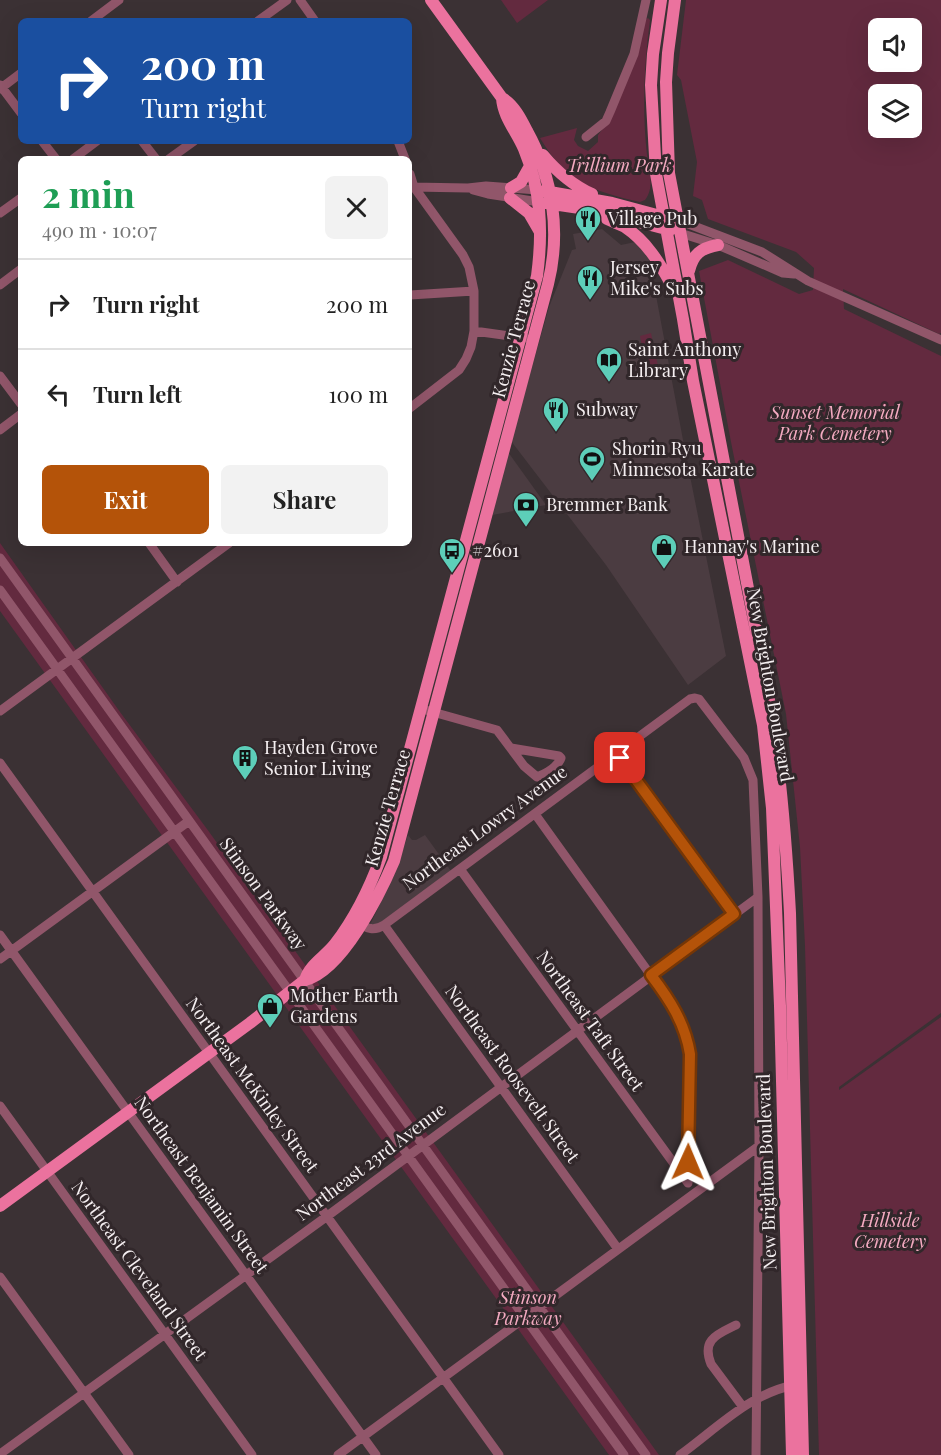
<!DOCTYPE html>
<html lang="en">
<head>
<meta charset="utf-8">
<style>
	:root { --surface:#fff; --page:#f2f2f2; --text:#222; --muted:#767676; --line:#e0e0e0; --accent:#b45309 }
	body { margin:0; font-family:"Playfair Display",serif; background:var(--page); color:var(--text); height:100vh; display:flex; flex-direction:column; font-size:22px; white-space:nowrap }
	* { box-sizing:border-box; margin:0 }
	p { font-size:20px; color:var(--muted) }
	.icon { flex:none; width:33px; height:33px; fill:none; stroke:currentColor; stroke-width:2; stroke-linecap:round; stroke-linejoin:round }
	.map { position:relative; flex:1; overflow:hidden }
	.drawer { position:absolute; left:18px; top:156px; width:394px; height:390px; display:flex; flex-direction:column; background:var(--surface); border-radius:9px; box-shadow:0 6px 24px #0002 }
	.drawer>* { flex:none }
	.guide { position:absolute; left:18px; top:18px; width:394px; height:126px; border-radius:9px; box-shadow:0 6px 24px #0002; background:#1a4fa0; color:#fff; overflow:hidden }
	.tools { position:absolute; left:868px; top:18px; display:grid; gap:12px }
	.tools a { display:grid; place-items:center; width:54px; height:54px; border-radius:9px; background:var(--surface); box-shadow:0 6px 24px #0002; font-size:30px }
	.pin { position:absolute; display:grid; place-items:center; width:51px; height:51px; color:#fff; margin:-26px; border-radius:12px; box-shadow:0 3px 9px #0006 }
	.me { position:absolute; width:66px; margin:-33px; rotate:1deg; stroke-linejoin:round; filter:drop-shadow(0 0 4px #0008) }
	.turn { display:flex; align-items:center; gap:21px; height:126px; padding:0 24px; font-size:27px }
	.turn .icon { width:78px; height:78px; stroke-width:2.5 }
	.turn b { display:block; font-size:42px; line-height:51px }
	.round { display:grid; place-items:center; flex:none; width:63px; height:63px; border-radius:9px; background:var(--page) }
	.head { display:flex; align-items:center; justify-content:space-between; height:102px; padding:0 24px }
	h1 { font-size:36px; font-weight:700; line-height:45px; color:#1e9e55 }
	.action { display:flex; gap:12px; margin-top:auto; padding:12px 24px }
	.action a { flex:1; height:69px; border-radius:9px; background:var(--accent); color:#fff; font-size:24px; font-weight:700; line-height:69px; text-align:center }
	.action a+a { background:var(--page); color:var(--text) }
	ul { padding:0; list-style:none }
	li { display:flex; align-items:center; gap:18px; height:90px; padding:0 24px; border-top:2px solid var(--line) }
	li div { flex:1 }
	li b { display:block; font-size:22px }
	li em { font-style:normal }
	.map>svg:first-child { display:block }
</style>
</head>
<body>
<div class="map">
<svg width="941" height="1455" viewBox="0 0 941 1455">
	<rect width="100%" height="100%" fill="#3b3134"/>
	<path fill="#4b3c41" d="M602 229 621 245 635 242 649 258 686 456 726 656 688 685 606 565 511 441 549 307 572 250 576 249 573 234Z
		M508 452 546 505 492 515Z
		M408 835 412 840H416L425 835 451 871 380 923 370 925 396 870Z"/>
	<path fill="#632a3f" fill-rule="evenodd" d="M501 0H548L517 23Z
		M686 0H941V333L939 334 843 289 844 309 941 356V1013L839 1087V1090L941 1017V1455H819L805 946 800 847 786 714 731 442 699 271 728 260 799 294 813 290 814 268 796 252 708 219 702 200 693 196 697 162 681 80 677 75ZM879 28H912V62H879ZM879 94H912V128H879Z
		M648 18 650 20C644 65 642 110 647 155 649 170 655 187 645 200L640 202C592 191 566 182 540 138L577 128 574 140 578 146 588 151 598 142V135L611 118 645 20Z
		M651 333 659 371 647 373 640 336Z
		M0 543 120 712 207 829 659 1455H609L0 611Z"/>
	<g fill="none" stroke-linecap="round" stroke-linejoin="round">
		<path stroke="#91566a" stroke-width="9" d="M300 0 315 21
			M91 21 119 0
			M258 21 287 0
			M0 85 21 113
			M0 89 21 73
			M586 137 606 121 610 112 634 54 646 0
			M42 141 56 159
			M142 141 156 159
			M398 141 405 159
			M73 159 97 141
			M169 159 194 141
			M410 174 414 187 463 255 469 267 474 291V331L471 347 466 359 459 370 410 408
			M412 187 468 188 486 186 537 190
			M473 190 488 194 539 202
			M0 213 21 198
			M678 220 762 252 808 281 941 340
			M680 233 718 245 783 273 794 274
			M0 285 21 269
			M410 295 474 291
			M474 331 525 338
			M0 376 21 404
			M0 430 21 414
			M149 543 177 582
			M0 558 646 1455
			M0 590 624 1455
			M422 709 497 730 524 766 537 777C547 773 557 768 561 758L559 756 511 748
			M0 711 229 543
			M617 754 734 913
			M0 763C167 993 333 1224 499 1455
			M535 814 675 1009 688 1038 690 1054 688 1183
			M460 869 688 1183
			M358 921C366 930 375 931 384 925L618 1249
			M384 925 690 699 695 698 699 699 744 758 753 780 758 897 759 1146 756 1455
			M0 935 376 1455
			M0 959 189 821
			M0 1106 252 1455
			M0 1277 129 1455
			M736 1325C718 1334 701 1339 711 1364L743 1407
			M0 1454 326 1217 758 897
			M338 1455C479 1353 618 1248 759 1146
			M680 1455C716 1429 749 1394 794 1385"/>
		<path stroke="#eb729e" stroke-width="12" d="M661 0 653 54 651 85 656 174 683 319 693 381 763 725 772 808 780 1006 792 1455
			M675 0 668 53 666 82 669 173 767 688C780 763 786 838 790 913L803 1455
			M543 155C558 173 572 185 592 194
			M511 188 521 182 530 166
			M544 191 612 203 668 218
			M510 198 529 213 540 232
			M546 203 593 210 670 230
			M607 219C613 222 619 224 625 227 646 241 659 262 671 284
			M689 271C693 254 701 248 718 245
			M305 980C310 964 325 957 335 944 355 918 370 887 381 857L537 276C543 231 541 190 524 149 517 132 503 117 502 98
			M0 1206 250 1023 305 980C342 971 380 894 394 861L548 284C561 232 553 178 527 131 521 119 514 105 502 98L431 0"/>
	</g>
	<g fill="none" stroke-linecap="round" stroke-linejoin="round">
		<g stroke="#753606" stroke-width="15">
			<path id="route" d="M620 758 734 914 651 975C670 1000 685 1023 690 1054L688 1162"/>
		</g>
		<use href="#route" stroke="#b45309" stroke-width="10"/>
	</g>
	<defs>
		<g id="restaurant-pin" transform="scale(1.35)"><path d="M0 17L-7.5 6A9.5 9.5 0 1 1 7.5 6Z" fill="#5dceb9" stroke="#31272a"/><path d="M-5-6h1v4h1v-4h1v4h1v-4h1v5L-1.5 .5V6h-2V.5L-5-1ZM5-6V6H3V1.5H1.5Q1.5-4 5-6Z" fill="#111"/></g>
		<g id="library-pin" transform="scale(1.35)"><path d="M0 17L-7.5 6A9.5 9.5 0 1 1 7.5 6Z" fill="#5dceb9" stroke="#31272a"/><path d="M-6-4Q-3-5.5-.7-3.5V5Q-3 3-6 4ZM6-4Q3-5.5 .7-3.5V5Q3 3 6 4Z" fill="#111"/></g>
		<g id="stadium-pin" transform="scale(1.35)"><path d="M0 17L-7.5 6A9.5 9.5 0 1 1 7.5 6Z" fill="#5dceb9" stroke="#31272a"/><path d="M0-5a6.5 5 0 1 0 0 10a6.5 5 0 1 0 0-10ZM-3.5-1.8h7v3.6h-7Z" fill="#111"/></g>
		<g id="bank-pin" transform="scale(1.35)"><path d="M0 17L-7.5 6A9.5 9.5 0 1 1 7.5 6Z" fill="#5dceb9" stroke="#31272a"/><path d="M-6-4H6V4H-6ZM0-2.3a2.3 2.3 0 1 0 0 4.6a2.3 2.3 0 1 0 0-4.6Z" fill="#111"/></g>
		<g id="shop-pin" transform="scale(1.35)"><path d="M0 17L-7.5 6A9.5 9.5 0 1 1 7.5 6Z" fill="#5dceb9" stroke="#31272a"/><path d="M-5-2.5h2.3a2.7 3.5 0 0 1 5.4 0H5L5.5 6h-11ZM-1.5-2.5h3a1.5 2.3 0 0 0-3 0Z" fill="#111"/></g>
		<g id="bus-pin" transform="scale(1.35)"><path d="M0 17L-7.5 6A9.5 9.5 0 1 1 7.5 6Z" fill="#5dceb9" stroke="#31272a"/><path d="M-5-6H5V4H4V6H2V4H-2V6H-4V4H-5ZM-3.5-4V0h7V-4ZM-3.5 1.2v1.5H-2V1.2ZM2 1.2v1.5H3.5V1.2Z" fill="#111"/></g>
		<g id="building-pin" transform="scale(1.35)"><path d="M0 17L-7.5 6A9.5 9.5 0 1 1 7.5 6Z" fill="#5dceb9" stroke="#31272a"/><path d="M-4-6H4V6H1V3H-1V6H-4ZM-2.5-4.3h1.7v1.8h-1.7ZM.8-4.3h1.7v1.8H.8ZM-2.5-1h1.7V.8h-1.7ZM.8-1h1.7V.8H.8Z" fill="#111"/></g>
	</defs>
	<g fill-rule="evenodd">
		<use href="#restaurant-pin" x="588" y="219"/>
		<use href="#restaurant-pin" x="590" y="278"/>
		<use href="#library-pin" x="609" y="360"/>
		<use href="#restaurant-pin" x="556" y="410"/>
		<use href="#stadium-pin" x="592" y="459"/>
		<use href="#bank-pin" x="526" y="505"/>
		<use href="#shop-pin" x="664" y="547"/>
		<use href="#bus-pin" x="452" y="551"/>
		<use href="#building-pin" x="245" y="758"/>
		<use href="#shop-pin" x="270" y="1006"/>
	</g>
	<g text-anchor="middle" stroke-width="6" stroke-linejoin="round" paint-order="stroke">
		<g font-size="18" font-style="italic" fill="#f4aac1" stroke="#31272a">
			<text x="619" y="172">Trillium Park</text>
			<text x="835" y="419">Sunset Memorial<tspan x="835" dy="21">Park Cemetery</tspan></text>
			<text x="890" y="1227">Hillside<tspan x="890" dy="21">Cemetery</tspan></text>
			<text x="528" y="1304">Stinson<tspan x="528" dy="21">Parkway</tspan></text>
		</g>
		<g font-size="18" fill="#f5eff1" stroke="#31272a" text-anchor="start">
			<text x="608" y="225">Village Pub</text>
			<text x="610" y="274">Jersey<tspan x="610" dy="21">Mike's Subs</tspan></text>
			<text x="628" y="356">Saint Anthony<tspan x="628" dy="21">Library</tspan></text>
			<text x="576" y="416">Subway</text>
			<text x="612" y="455">Shorin Ryu<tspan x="612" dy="21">Minnesota Karate</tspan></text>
			<text x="546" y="511">Bremmer Bank</text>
			<text x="684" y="553">Hannay's Marine</text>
			<text x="472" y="557">#2601</text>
			<text x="264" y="754">Hayden Grove<tspan x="264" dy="21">Senior Living</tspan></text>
			<text x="290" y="1002">Mother Earth<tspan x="290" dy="21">Gardens</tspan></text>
		</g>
		<g font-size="18" fill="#f5eff1" stroke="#31272a">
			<text transform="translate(514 339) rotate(-75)" y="6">Kenzie Terrace</text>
			<text transform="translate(770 685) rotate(80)" y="6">New Brighton Boulevard</text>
			<text transform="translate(388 808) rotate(-74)" y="6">Kenzie Terrace</text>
			<text transform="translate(485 828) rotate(-36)" y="6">Northeast Lowry Avenue</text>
			<text transform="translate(263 894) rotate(54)" y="6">Stinson Parkway</text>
			<text transform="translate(590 1021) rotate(54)" y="6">Northeast Taft Street</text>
			<text transform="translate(512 1074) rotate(54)" y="6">Northeast Roosevelt Street</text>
			<text transform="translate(252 1085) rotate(54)" y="6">Northeast McKinley Street</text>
			<text transform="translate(371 1162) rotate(-37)" y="6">Northeast 23rd Avenue</text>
			<text transform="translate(767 1172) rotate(-92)" y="6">New Brighton Boulevard</text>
			<text transform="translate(201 1185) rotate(54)" y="6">Northeast Benjamin Street</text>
			<text transform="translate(139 1271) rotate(54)" y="6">Northeast Cleveland Street</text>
		</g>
	</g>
</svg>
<div class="tools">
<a><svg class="icon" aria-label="sound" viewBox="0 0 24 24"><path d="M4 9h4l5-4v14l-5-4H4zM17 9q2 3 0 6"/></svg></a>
<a><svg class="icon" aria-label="layers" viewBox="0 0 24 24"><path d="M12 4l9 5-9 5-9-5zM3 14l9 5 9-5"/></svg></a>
</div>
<div class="pin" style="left:620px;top:758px;background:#d93025"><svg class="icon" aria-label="arrive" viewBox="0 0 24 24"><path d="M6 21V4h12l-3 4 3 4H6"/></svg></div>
<svg class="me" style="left:688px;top:1162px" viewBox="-20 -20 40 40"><path d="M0-17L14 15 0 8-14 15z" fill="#b45309" stroke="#fff" stroke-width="4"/></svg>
<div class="guide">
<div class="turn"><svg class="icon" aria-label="right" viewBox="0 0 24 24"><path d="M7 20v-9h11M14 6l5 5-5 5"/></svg><div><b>200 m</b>Turn right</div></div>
</div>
<section class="drawer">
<div class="head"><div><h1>2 min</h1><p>490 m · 10:07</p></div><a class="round"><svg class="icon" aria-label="close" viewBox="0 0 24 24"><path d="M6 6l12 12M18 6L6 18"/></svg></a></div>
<ul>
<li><svg class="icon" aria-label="right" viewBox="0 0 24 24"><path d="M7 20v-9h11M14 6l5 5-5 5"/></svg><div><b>Turn right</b></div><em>200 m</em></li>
<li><svg class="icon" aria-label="left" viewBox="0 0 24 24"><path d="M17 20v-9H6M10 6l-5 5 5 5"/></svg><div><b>Turn left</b></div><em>100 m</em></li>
</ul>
<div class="action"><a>Exit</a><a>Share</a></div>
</section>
</div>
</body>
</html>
